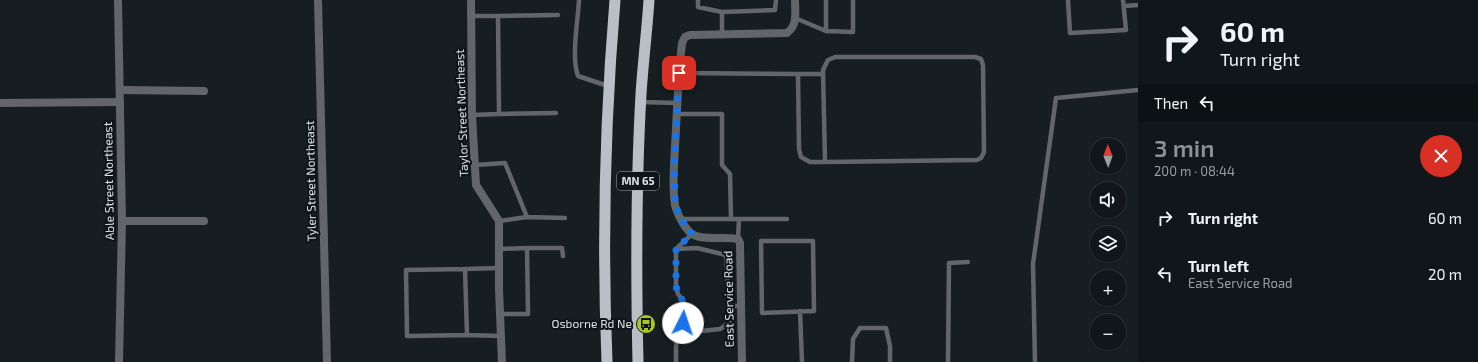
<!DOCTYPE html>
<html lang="en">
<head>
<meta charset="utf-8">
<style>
	:root { --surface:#101619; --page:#191f22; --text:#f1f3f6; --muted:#9c9fa2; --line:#303538; --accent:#8c9099 }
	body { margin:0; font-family:"Exo 2",sans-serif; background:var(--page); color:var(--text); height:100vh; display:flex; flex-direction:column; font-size:15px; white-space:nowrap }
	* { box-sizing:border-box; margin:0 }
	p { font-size:13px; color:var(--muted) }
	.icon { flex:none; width:22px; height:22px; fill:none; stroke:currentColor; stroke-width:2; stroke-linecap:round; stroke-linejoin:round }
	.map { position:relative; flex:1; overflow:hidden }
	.sheet { display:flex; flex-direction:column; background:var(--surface); width:340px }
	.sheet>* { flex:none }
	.hud { background:#101619; color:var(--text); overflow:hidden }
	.needle { width:26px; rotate:359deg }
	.tools { position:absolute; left:1090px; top:138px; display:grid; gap:8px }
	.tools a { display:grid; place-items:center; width:36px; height:36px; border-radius:50%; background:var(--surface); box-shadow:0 1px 3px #0004,0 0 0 1px var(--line); font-size:20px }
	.pin { position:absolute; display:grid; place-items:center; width:34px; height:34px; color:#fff; margin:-17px; border-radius:8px; box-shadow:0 2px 6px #0006 }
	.me { position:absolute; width:44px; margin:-22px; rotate:4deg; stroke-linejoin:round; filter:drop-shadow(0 0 3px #0008) }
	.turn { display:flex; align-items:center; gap:14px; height:84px; padding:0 16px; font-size:18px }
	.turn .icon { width:52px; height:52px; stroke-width:2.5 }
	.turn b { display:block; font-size:28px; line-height:34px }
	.then { display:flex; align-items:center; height:38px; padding:0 16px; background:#0003; gap:8px; font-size:15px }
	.round { display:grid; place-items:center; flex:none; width:42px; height:42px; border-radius:21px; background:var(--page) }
	.head { display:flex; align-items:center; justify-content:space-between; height:68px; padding:0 16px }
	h1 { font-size:24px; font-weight:600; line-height:30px; color:var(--accent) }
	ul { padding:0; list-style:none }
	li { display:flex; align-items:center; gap:12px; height:56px; padding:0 16px }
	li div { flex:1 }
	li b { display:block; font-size:15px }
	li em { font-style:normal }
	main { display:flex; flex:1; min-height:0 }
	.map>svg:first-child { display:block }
</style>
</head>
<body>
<main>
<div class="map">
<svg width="1138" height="362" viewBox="0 0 1138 362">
	<rect width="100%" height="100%" fill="#161e21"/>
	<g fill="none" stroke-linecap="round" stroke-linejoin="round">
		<path stroke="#636669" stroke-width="4.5" d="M579 0C578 21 571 57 578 76L608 86
			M698 0V7L722 12 775 10 776 0
			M826 0V31
			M1068 0 1070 33 1126 30 1123 0
			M1124 6 1138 5
			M722 12V34
			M471 16H498L499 114 472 115
			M498 16 558 15
			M795 18 826 31 853 32V0
			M679 73 798 74 799 149 801 157 810 162H825L977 160 981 158 984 152 983 65 981 59 975 57H835L828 60 823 70 825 162
			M798 74H823
			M641 102 677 103
			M499 114 556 113
			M676 114H722V165L730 174 731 219
			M475 165 505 163 527 217 499 221
			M527 217 565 218
			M681 219H739L738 239
			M739 219H787
			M761 241H813L814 311 762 313Z
			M527 248H562L563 256
			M499 249 527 248 528 314H500
			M676 249 697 248 726 255 730 322 720 329 701 331H679
			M499 268 465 269 467 335 501 336
			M465 269 406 270 407 336 467 335
			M729 306H741
			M800 311 802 362
			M676 362V347L678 333 683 323 684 302 678 294 676 286V249L692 234
			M852 362 853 339 860 328H886L890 346V362
			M948 362 949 263 968 262
			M1035 362 1033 264 1056 98 1138 90"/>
		<path stroke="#636669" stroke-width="8" d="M318 0 327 362
			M471 0 472 115 476 185 499 221V289L502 362
			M120 90 204 91
			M0 103 120 102
			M122 221H204
			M742 362 740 243 738 239C725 236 702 241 692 234 685 229 677 214 675 205 672 187 674 166 675 147 677 112 678 78 682 43L685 37 690 35 787 33C798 25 795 12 795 0"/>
		<path stroke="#636669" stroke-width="8" d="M118 0 122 221 119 362"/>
		<path stroke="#b8c0c6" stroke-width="11" d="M607 362C602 241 605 120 615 0
			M638 362C636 273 636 183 641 94 643 63 647 31 649 0"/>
	</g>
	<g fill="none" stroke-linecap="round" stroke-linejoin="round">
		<path stroke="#1a73e8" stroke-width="7" stroke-dasharray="0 12.6" d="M679 73 674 165 675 199 676 207 681 219 692 234 676 249V286L678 294 684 302 683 323"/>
	</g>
	<defs>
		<g id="bus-disc" transform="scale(1)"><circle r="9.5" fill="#a4c825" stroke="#0d1518"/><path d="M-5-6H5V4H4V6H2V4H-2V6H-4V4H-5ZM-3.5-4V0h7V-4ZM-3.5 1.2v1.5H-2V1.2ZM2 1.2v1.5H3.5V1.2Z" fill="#111"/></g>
	</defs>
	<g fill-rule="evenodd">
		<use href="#bus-disc" x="646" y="324"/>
	</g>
	<g text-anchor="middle" stroke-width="4" stroke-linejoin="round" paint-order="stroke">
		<rect fill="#0d1518" stroke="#9fa4a7" stroke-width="1" x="617" y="172" width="42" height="18" rx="3"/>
		<g font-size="11" font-weight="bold" fill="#dde2e4">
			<text x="638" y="185">MN 65</text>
		</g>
		<g font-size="12" fill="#dde2e4" stroke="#0d1518">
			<text transform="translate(462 113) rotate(-92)" y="4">Taylor Street Northeast</text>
			<text transform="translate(109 181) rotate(-91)" y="4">Able Street Northeast</text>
			<text transform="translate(311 181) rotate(-91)" y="4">Tyler Street Northeast</text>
			<text transform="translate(729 299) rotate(-91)" y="4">East Service Road</text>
		</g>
		<g font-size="12" fill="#dde2e4" stroke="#0d1518" text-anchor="end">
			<text x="632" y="328">Osborne Rd Ne</text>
		</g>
	</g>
</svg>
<div class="tools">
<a><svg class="needle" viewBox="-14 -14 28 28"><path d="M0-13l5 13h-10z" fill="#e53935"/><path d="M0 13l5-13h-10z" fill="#9c9fa2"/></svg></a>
<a><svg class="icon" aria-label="sound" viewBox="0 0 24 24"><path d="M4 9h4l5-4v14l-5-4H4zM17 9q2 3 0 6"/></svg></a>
<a><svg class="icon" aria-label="layers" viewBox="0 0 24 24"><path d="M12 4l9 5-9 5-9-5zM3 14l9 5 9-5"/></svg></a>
<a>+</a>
<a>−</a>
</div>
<div class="pin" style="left:679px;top:73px;background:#d93025"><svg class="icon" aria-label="arrive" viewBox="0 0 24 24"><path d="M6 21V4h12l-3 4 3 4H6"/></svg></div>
<svg class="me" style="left:683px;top:323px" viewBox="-20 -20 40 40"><circle r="19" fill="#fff"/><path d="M0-13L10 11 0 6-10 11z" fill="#1a73e8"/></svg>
</div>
<section class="sheet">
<div class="hud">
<div class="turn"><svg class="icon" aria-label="right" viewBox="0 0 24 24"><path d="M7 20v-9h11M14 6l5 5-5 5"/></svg><div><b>60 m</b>Turn right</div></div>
<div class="then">Then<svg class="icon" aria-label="left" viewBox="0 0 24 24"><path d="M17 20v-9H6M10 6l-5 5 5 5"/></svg></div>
</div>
<div class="head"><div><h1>3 min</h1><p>200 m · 08:44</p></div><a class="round" style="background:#d93025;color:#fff"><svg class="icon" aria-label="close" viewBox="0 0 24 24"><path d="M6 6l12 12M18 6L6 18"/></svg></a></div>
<ul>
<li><svg class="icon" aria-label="right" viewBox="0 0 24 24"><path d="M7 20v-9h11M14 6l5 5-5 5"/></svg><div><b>Turn right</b></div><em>60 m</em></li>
<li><svg class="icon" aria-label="left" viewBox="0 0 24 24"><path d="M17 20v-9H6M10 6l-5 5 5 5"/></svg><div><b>Turn left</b><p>East Service Road</p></div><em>20 m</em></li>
</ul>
</section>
</main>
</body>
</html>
